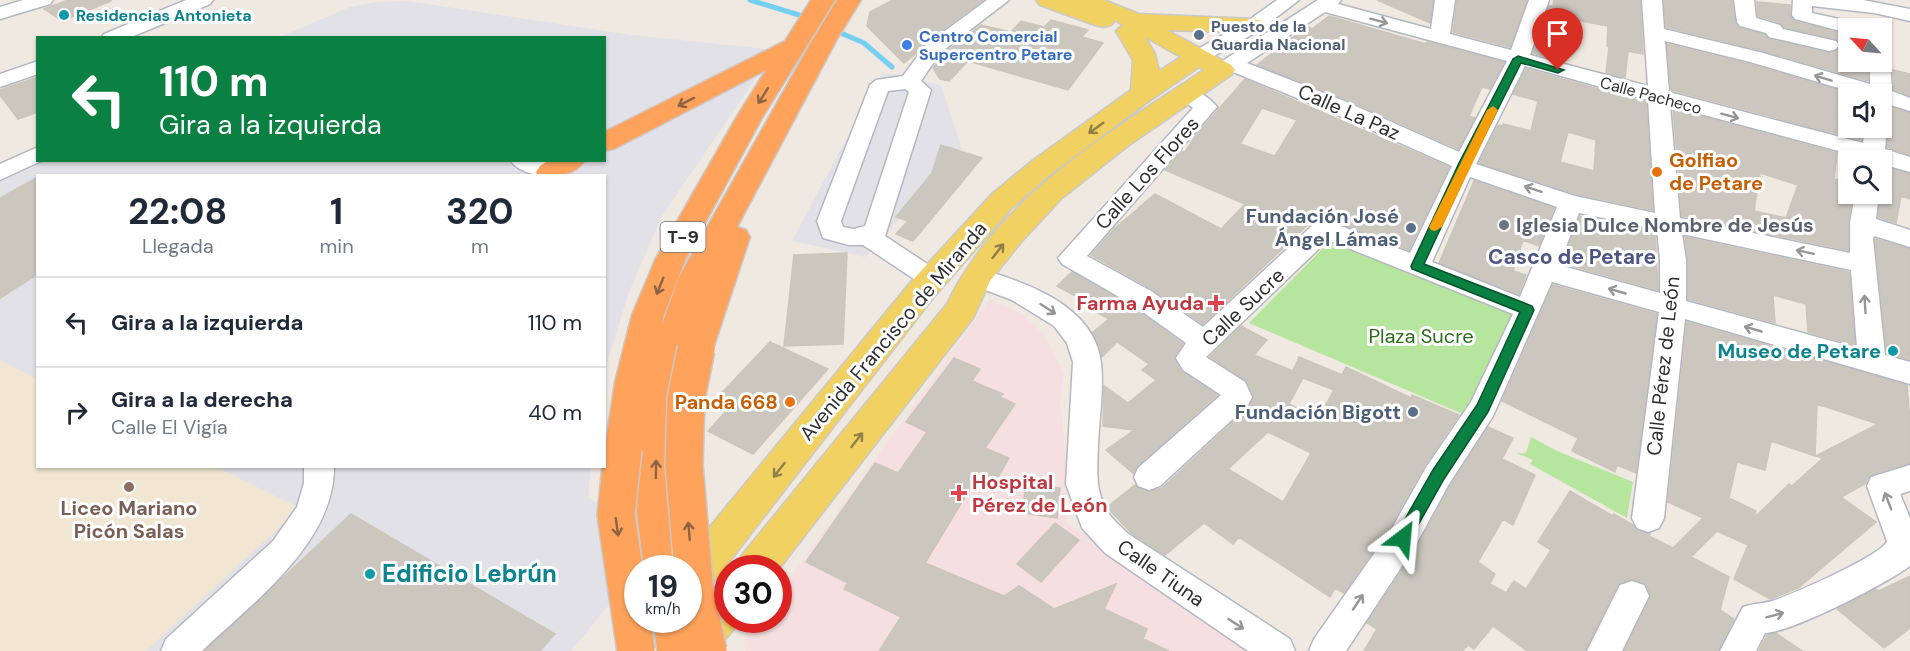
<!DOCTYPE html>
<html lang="es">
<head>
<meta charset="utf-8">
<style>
	:root { --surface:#fff; --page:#f6f6f7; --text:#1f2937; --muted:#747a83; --line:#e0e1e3 }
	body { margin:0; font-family:"DM Sans",sans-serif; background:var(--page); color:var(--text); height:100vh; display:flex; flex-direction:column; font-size:22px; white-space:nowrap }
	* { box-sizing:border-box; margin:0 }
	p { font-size:20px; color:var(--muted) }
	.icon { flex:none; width:33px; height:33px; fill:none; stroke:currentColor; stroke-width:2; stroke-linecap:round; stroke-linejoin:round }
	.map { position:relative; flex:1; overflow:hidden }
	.drawer { position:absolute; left:36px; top:174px; width:570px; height:294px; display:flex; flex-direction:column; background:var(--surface); border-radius:0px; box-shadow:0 2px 4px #0004 }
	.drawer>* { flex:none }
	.guide { position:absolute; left:36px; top:36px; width:570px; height:126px; border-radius:0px; box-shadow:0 2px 4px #0004; background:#0b8043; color:#fff; overflow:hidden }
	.needle { width:39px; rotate:296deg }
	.fabs { position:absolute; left:1838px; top:18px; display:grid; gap:12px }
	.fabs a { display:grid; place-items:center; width:54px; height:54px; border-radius:0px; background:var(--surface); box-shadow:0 2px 4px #0004; font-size:30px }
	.speed { position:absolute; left:624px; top:555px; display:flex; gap:12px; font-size:30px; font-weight:700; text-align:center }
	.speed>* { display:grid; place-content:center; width:78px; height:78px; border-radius:50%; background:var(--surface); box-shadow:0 2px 4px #0004; line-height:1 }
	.speed small { font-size:15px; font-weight:400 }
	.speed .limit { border:9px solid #d22; background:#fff; color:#111 }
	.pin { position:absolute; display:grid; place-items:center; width:51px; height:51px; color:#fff; margin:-62px -26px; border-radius:50% 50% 50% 0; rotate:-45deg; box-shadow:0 0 6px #0007 }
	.pin .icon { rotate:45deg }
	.me { position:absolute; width:66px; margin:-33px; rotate:29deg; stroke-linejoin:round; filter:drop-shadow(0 0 4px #0008) }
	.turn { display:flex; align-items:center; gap:21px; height:126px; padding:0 24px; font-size:27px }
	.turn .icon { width:78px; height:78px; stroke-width:2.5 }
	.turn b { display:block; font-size:42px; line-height:51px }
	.eta { display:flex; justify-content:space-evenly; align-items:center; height:102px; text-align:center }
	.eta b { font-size:36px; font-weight:700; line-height:42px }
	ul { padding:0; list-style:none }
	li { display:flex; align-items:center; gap:18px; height:90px; padding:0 24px; border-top:2px solid var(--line) }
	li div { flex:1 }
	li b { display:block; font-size:22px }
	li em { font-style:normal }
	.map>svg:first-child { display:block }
</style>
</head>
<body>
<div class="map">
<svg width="1910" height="651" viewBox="0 0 1910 651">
	<rect width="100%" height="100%" fill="#efe9e1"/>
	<path fill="#e3e1e8" d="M407 1 632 35 775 50 662 216 629 292 605 370 604 176H38V466L591 467 588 498 665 537 571 651H0V174L38 160H604V38L280 37 350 7 376 2Z
		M882 72 941 85 962 149 865 257 792 241Z"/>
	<path fill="#f0e6d1" d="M0 360 37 379 38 466 216 467 300 508 146 651H0Z"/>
	<path fill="#f5dfe0" d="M990 299 1024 315 1045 336 1064 373 1060 402 1067 461V524L1121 554 1267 651H746L744 641 760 620H778L779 594Z"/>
	<path fill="#b6e59e" d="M1332 239 1517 315 1463 414 1249 323Z
		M1531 437 1557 451 1633 482 1627 518 1530 464 1533 460 1516 453H1526Z"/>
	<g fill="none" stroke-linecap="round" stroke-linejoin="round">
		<path stroke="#75cff0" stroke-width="5" d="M750 0 799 15 864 43 892 67"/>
	</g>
	<path fill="#cbc7bf" stroke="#cbc5ba" stroke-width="1.5" fill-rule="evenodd" d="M68 0H111V1L62 21 44 9Z
		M893 0H983L925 43 917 53 904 63 867 26 870 12Z
		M1377 0H1433L1430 23Z
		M1457 0H1527L1510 47 1453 32Z
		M1554 0H1640L1643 54 1628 51 1625 78 1606 73 1609 47 1607 46 1608 26 1575 20 1561 61 1533 53 1549 6H1553Z
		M1664 0H1732L1735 22 1739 28 1765 35 1768 39 1828 53 1838 50 1841 45 1836 39 1784 27 1781 23 1758 16 1757 2 1790 5V15L1794 21 1848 35V62H1868V81L1764 51 1666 27Z
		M1329 16 1426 44 1427 42 1504 62 1490 89 1482 87 1469 116 1475 118 1458 149 1343 98 1257 65 1291 38 1309 27 1312 29Z
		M1051 20 1088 30 1082 37 1103 43 1068 90 968 61 949 81 940 79 933 68 942 55 981 25 1011 32 1021 21 1044 27Z
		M1667 44 1749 64 1853 94H1848V128H1863L1861 140 1671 90Z
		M1526 69 1646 102 1653 210 1576 194 1479 163 1498 125 1503 126V124L1531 131 1538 101 1513 94ZM1568 132 1596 140 1594 171 1560 162Z
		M1893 70 1910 74V96L1894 89Z
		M38 77V112L18 119 0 95V90Z
		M1245 79 1449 167 1409 250 1317 216 1203 324 1152 289 1091 255 1114 229 1155 194 1221 229 1245 204 1165 170 1182 151 1185 152 1196 135ZM1262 108 1297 120 1275 156 1240 144Z
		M1884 105 1910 113V155L1887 147 1889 128 1883 121Z
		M1673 109 1837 153 1834 179 1848 182V194H1853L1848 223V250L1682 216ZM1760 173 1798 185 1786 218 1754 211Z
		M941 145 982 158 913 241 896 234 908 221 896 217 932 173Z
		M1881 166 1910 174V199L1901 196 1896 223 1878 217Z
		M38 177V274L0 298V198Z
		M1474 181 1554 208 1539 246 1523 240 1513 271 1526 275 1519 294 1439 263Z
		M1580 216 1655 231 1658 290 1562 263Z
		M1685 237 1849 272 1855 345 1808 332 1806 304 1773 295 1775 323 1688 299V260Z
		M1875 239 1910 249V360L1887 353Z
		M847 253 843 344 784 346 794 255Z
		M1072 272 1132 307 1183 344 1174 357 1181 371 1217 395 1137 466 1133 473 1106 450 1134 430 1103 426 1104 386 1128 403 1156 380 1142 370 1149 364 1117 342 1102 357 1092 333 1109 319 1082 304 1085 301 1057 286Z
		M1553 285 1657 314 1636 473 1617 465 1615 472 1572 451 1578 438 1502 401Z
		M1687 322 1907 385 1910 419V463L1870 475 1865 484 1841 497 1876 522 1798 588 1770 599 1734 579 1748 545 1717 531 1691 557 1729 577 1720 610 1734 619 1718 651H1624L1651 597 1646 584 1633 579 1618 584 1585 651H1527L1493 626 1474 649 1468 645 1462 651H1364L1377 629 1367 623 1416 549 1451 485 1488 427 1513 438 1502 459 1535 475 1513 525 1503 519 1478 562 1495 574 1490 584 1506 593 1514 581 1526 589 1551 550 1538 542 1570 491 1613 516 1614 514 1633 525 1636 530 1650 534 1649 536 1673 548 1703 518 1668 502ZM1817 404 1878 424 1816 456 1823 458 1792 486 1789 484 1754 518 1756 511 1729 498 1737 462 1765 470 1771 441 1815 456Z
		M1241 326 1267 340 1254 355 1293 371 1299 357 1342 375 1346 367 1411 398 1412 395 1459 415 1425 465 1390 527 1344 593 1335 588 1330 597 1239 537 1233 544 1204 523 1165 555 1131 533 1107 507 1135 485 1148 492 1162 488 1250 406 1254 396 1247 381 1210 357ZM1303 378 1334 390 1318 418 1289 404ZM1268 432 1311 453 1283 502 1228 469Z
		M770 342 828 369 753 454 708 431 729 408 714 401Z
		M954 358 980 369 972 381 1003 394 1000 397 1015 404 985 448 1009 458 993 486 976 479 925 563 1004 596 1019 586 1054 609 1116 584 1104 609 1147 629 1143 639 1169 651H879L901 617 844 589 848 583 806 562 875 463 898 473 927 432 906 422Z
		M1026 484 1060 488 1057 518 1022 513Z
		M351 514 555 634 540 651H205Z
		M1055 523 1079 540 1041 582 1017 564Z
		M1910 576V628L1884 648 1837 609 1876 589 1879 591Z
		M1776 633 1802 651H1759L1767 635Z"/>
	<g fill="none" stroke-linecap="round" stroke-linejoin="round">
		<g stroke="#b4b7c1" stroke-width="3">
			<path id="minor" d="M23 0H53L50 4 0 19V7Z
				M186 0H213L210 4 129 38H101L104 34Z
				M987 0H1009L940 53 921 81 931 90 885 236 941 273 945 279 941 285 932 288 923 285 863 245H849L823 238 817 221 870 85 876 80 903 76 926 45ZM905 89 909 92 865 226 854 229 843 227 841 221 888 91Z
				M1277 0H1299L1260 30 1205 61H1191L1188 57 1191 53 1246 22Z
				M1318 0H1341L1338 4 1431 29 1435 0H1455L1450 34 1511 50 1529 0H1549L1530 55 1648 86 1642 0H1662L1664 29 1763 53 1870 84V62H1881V56L1887 58 1890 62 1892 91 1910 98V111L1881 102V94H1859L1750 62 1665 41 1669 92 1863 143 1865 128H1881V123H1884L1887 128 1885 149 1910 157V172L1881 164V160H1861V157L1670 106 1680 218 1850 253V223L1855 194H1879L1876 219 1910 230V247L1874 236 1873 239 1885 355 1910 362V384L1685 319 1664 518 1659 528 1648 532 1637 528 1632 518 1659 312 1552 282 1493 416 1449 484 1414 548 1346 651H1309L1314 639 1392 528 1427 466 1471 402 1513 314 1328 240 1206 357 1245 382 1252 397 1248 405 1160 486 1149 490 1138 486 1134 477 1138 468 1221 395 1183 370 1176 358 1186 343 1133 305 1062 264 1058 258 1193 108 1175 94 1178 89C1192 86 1209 96 1217 107L1087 256 1151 291 1203 327 1315 223 1324 221 1333 223 1410 253 1452 166 1326 110 1233 72 1222 76 1215 74 1212 70 1224 60ZM1325 12 1507 61 1459 152 1342 100 1247 63ZM1525 66 1648 100 1655 213 1575 196 1476 164ZM1470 177 1557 207 1520 297 1432 262ZM1579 213 1657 229 1660 260V293L1559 265ZM1682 234 1851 270 1857 348 1686 301V260Z
				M1734 0H1754L1756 18 1780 25 1783 29 1836 41 1839 45 1836 49 1829 51 1769 37 1766 33 1740 26 1737 22Z
				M1793 0H1863L1910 9V21L1874 13 1812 6V13L1861 24 1864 28H1848V33L1795 19 1792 15Z
				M38 61V74L0 87V74Z
				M38 147V160H43L0 180V164Z
				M510 160C526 160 551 156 562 172L559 176C544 176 520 175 510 160Z
				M976 268C1023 281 1095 305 1101 363 1104 390 1099 419 1098 446 1097 468 1095 489 1106 509 1110 518 1121 526 1127 533L1290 639 1295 651H1248L1105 553 1082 528 1066 484 1073 362 1067 343 1054 326 1012 300 967 283 963 277 967 271Z
				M1910 465V491L1900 494 1910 518V566C1885 584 1793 632 1765 633L1756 651H1720L1743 607C1754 603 1765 604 1775 600 1793 594 1883 555 1887 541L1867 486 1871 477Z
				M304 466H334C335 543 253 602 202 651H161L166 639 273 541 297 507 304 483Z
				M1632 581 1644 585 1649 596 1622 651H1587L1620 585Z"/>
		</g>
		<g stroke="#c9c9c9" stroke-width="3">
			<path id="major" d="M1036 0H1104L1139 14 1253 19 1262 21 1265 26 1262 31 1253 33 1167 30 1231 65 1235 70 1231 75 1129 145 1062 198 1021 242 990 281 973 318 778 570 736 568 742 555 947 304C998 197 1109 133 1204 70L1199 67 1152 99 1052 173 1012 208 932 299 702 597 688 602V568H676L910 283 992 194 1032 161 1131 90 1133 60 1116 31 1123 25 1115 20 1111 25 1103 27 1095 25 1040 5ZM1145 37 1181 57 1159 71 1155 54Z
				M728 585V620H741L716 651H670L676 636 713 591Z"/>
		</g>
		<g stroke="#c9c9c9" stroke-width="3">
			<path id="highway" d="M811 0H835L762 118 686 258 664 315 662 325 679 277 813 39 837 0H861L837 39 737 227 746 230 750 237 713 349 708 358 696 362 685 358 675 413V514L684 568H644L637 514 638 455 636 460 623 464 610 460 605 449 615 382 632 315 656 258 736 118 766 70 614 149 604 151V132L785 41Z
				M549 160H585C574 177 556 176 538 176L536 172 540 166Z"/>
		</g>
		<use href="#minor" fill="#fff" fill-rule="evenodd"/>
		<use href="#major" fill="#f2d163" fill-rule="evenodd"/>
		<use href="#highway" fill="#ffa35c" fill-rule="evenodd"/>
		<g stroke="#c9c9c9" stroke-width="40" stroke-linecap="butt">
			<path id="highway-bridge" d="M696 349 686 399 684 465 695 593 708 651
				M623 449 616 515 636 651
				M672 620 676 651"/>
		</g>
		<use href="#highway-bridge" stroke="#ffa35c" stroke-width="37"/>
	</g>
	<defs><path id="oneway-shaft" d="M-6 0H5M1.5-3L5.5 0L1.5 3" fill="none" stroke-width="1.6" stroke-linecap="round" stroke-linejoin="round" transform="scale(1.5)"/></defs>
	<g stroke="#969696">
		<use href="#oneway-shaft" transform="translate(1379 21) rotate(15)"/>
		<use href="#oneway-shaft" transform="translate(1823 78) rotate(-163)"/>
		<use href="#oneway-shaft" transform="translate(1730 116) rotate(15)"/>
		<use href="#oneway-shaft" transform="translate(1533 189) rotate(-162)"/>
		<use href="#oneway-shaft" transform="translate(1805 252) rotate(-168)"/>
		<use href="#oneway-shaft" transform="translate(1617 291) rotate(-164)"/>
		<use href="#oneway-shaft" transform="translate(1865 304) rotate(-93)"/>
		<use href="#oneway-shaft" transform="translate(1048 309) rotate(33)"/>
		<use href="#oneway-shaft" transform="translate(1753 329) rotate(-164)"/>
		<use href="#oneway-shaft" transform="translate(1888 501) rotate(-111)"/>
		<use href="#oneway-shaft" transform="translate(1358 602) rotate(-56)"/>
		<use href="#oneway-shaft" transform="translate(1775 615) rotate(-15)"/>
		<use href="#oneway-shaft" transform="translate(1236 624) rotate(33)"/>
	</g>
	<g stroke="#8c6343">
		<use href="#oneway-shaft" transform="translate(763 96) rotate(122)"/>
		<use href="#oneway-shaft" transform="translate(686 102) rotate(153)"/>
		<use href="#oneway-shaft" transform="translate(660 286) rotate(112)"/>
		<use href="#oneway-shaft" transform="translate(656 469) rotate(-89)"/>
		<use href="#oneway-shaft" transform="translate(617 527) rotate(82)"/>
		<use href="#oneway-shaft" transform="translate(689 531) rotate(-95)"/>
	</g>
	<g stroke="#908048">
		<use href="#oneway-shaft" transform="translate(1096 128) rotate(144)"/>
		<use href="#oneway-shaft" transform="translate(998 251) rotate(-52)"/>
		<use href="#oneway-shaft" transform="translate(857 440) rotate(-52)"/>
		<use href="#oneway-shaft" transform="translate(779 470) rotate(128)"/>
	</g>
	<path fill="#0b8043" stroke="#07532c" stroke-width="1.5" d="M1518 56 1564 70 1558 73 1521 63 1471 163 1424 264 1532 306 1534 310 1488 412 1444 479 1408 543 1403 545 1397 543 1395 538 1397 533 1433 470 1477 405 1520 312 1412 269 1411 266 1459 163 1513 59Z"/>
	<path fill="#f59e0b" d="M1493 106 1498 110 1442 227 1435 231 1431 230 1429 227 1487 110Z"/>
	<g fill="#0f9aa8" stroke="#fff" stroke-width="2">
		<circle cx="64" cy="15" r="6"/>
		<circle cx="1893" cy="351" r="6"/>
		<circle cx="370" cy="574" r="6"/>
	</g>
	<g fill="#5c6f8a" stroke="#fff" stroke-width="2">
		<circle cx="1199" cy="35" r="6"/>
		<circle cx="1411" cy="228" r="6"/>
		<circle cx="1413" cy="412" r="6"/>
	</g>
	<circle fill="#3f7fe0" stroke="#fff" stroke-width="2" cx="907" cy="45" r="6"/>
	<g fill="#e8710a" stroke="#fff" stroke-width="2">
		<circle cx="1657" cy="172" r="6"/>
		<circle cx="790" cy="402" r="6"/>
	</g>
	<circle fill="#6b7280" stroke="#fff" stroke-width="2" cx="1504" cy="225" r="6"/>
	<g fill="#e0444e" stroke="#fff" stroke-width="2">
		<path d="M1213 294h6v6h6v6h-6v6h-6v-6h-6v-6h6z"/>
		<path d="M956 484h6v6h6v6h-6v6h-6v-6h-6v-6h6z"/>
	</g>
	<circle fill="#8d6e63" stroke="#fff" stroke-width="2" cx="129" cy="487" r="6"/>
	<g text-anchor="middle" stroke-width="6" stroke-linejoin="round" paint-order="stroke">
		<g font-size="16" font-weight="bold" fill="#0d838f" stroke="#fff" text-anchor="start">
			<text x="76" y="21">Residencias Antonieta</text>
		</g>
		<g font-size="16" font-weight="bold" fill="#4e5e75" stroke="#fff" text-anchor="start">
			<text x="1211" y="32">Puesto de la<tspan x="1211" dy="18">Guardia Nacional</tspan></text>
		</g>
		<g font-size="16" font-weight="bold" fill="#366cbe" stroke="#fff" text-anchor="start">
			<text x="919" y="42">Centro Comercial<tspan x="919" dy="18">Supercentro Petare</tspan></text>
		</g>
		<g font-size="16" fill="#2e2e2e" stroke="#fff">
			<text transform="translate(1651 95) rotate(15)" y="6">Calle Pacheco</text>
		</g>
		<rect fill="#fff" stroke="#6d6d6d" stroke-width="1.5" x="660.5" y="222" width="45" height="30" rx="4.5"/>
		<g font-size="18" font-weight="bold" fill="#2e2e2e">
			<text x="683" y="243">T-9</text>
		</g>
		<g font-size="20" fill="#2e2e2e" stroke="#fff">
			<text transform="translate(1349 112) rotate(24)" y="7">Calle La Paz</text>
			<text transform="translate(1147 173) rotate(-48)" y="7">Calle Los Flores</text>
			<text transform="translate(1243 307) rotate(-43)" y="7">Calle Sucre</text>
			<text transform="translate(893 331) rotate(-50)" y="7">Avenida Francisco de Miranda</text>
			<text transform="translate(1663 366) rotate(-84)" y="7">Calle Pérez de León</text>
			<text transform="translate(1161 573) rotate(35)" y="7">Calle Tiuna</text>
		</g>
		<g font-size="20" font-weight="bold" fill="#c56008" stroke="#fff" text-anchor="start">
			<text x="1669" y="167">Golfiao<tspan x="1669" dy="23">de Petare</tspan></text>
			<text x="778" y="409" text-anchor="end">Panda 668</text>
		</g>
		<g font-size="20" font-weight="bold" fill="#4e5e75" stroke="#fff" text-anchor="end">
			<text x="1399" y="223">Fundación José<tspan x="1399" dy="23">Ángel Lámas</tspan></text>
			<text x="1401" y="419">Fundación Bigott</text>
		</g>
		<g font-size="20" font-weight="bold" fill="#5b616d" stroke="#fff" text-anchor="start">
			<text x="1516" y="232">Iglesia Dulce Nombre de Jesús</text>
		</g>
		<g font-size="20" font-weight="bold" fill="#be3a42" stroke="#fff" text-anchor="end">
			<text x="1204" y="310">Farma Ayuda</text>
			<text x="972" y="489" text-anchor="start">Hospital<tspan x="972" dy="23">Pérez de León</tspan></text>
		</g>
		<g font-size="20" fill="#2c6e1b" stroke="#fff">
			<text x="1421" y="343">Plaza Sucre</text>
		</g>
		<g font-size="20" font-weight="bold" fill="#0d838f" stroke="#fff" text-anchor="end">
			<text x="1881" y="358">Museo de Petare</text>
		</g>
		<g font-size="20" font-weight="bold" fill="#785e54" stroke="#fff">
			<text x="129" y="515">Liceo Mariano<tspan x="129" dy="23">Picón Salas</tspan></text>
		</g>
		<g font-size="21" font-weight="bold" fill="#4d5680" stroke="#fff">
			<text x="1572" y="264">Casco de Petare</text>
		</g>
		<g font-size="24" font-weight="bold" fill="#0d838f" stroke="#fff" text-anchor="start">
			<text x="382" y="582">Edificio Lebrún</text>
		</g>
	</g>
</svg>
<div class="fabs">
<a><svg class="needle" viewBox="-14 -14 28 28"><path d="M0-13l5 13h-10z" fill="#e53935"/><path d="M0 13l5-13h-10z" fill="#747a83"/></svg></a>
<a><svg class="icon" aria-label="sound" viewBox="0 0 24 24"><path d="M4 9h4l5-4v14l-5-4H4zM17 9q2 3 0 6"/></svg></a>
<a><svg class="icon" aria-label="search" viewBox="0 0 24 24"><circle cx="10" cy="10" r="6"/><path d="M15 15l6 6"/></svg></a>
</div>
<div class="speed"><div>19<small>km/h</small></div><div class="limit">30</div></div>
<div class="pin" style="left:1558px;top:70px;background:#d93025"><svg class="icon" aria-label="arrive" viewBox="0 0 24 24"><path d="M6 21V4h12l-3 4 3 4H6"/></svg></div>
<svg class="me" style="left:1403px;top:538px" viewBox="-20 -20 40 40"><path d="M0-17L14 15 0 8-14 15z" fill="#0b8043" stroke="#fff" stroke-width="4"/></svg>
<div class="guide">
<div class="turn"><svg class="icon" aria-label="left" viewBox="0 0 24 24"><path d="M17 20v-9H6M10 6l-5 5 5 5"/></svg><div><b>110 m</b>Gira a la izquierda</div></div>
</div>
<section class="drawer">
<div class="eta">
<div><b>22:08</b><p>Llegada</p></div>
<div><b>1</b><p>min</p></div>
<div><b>320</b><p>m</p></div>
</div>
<ul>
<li><svg class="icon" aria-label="left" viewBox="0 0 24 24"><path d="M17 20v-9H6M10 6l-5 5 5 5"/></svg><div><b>Gira a la izquierda</b></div><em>110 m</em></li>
<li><svg class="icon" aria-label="right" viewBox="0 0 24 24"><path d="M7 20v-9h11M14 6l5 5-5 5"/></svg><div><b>Gira a la derecha</b><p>Calle El Vigía</p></div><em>40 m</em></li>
</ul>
</section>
</div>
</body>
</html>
